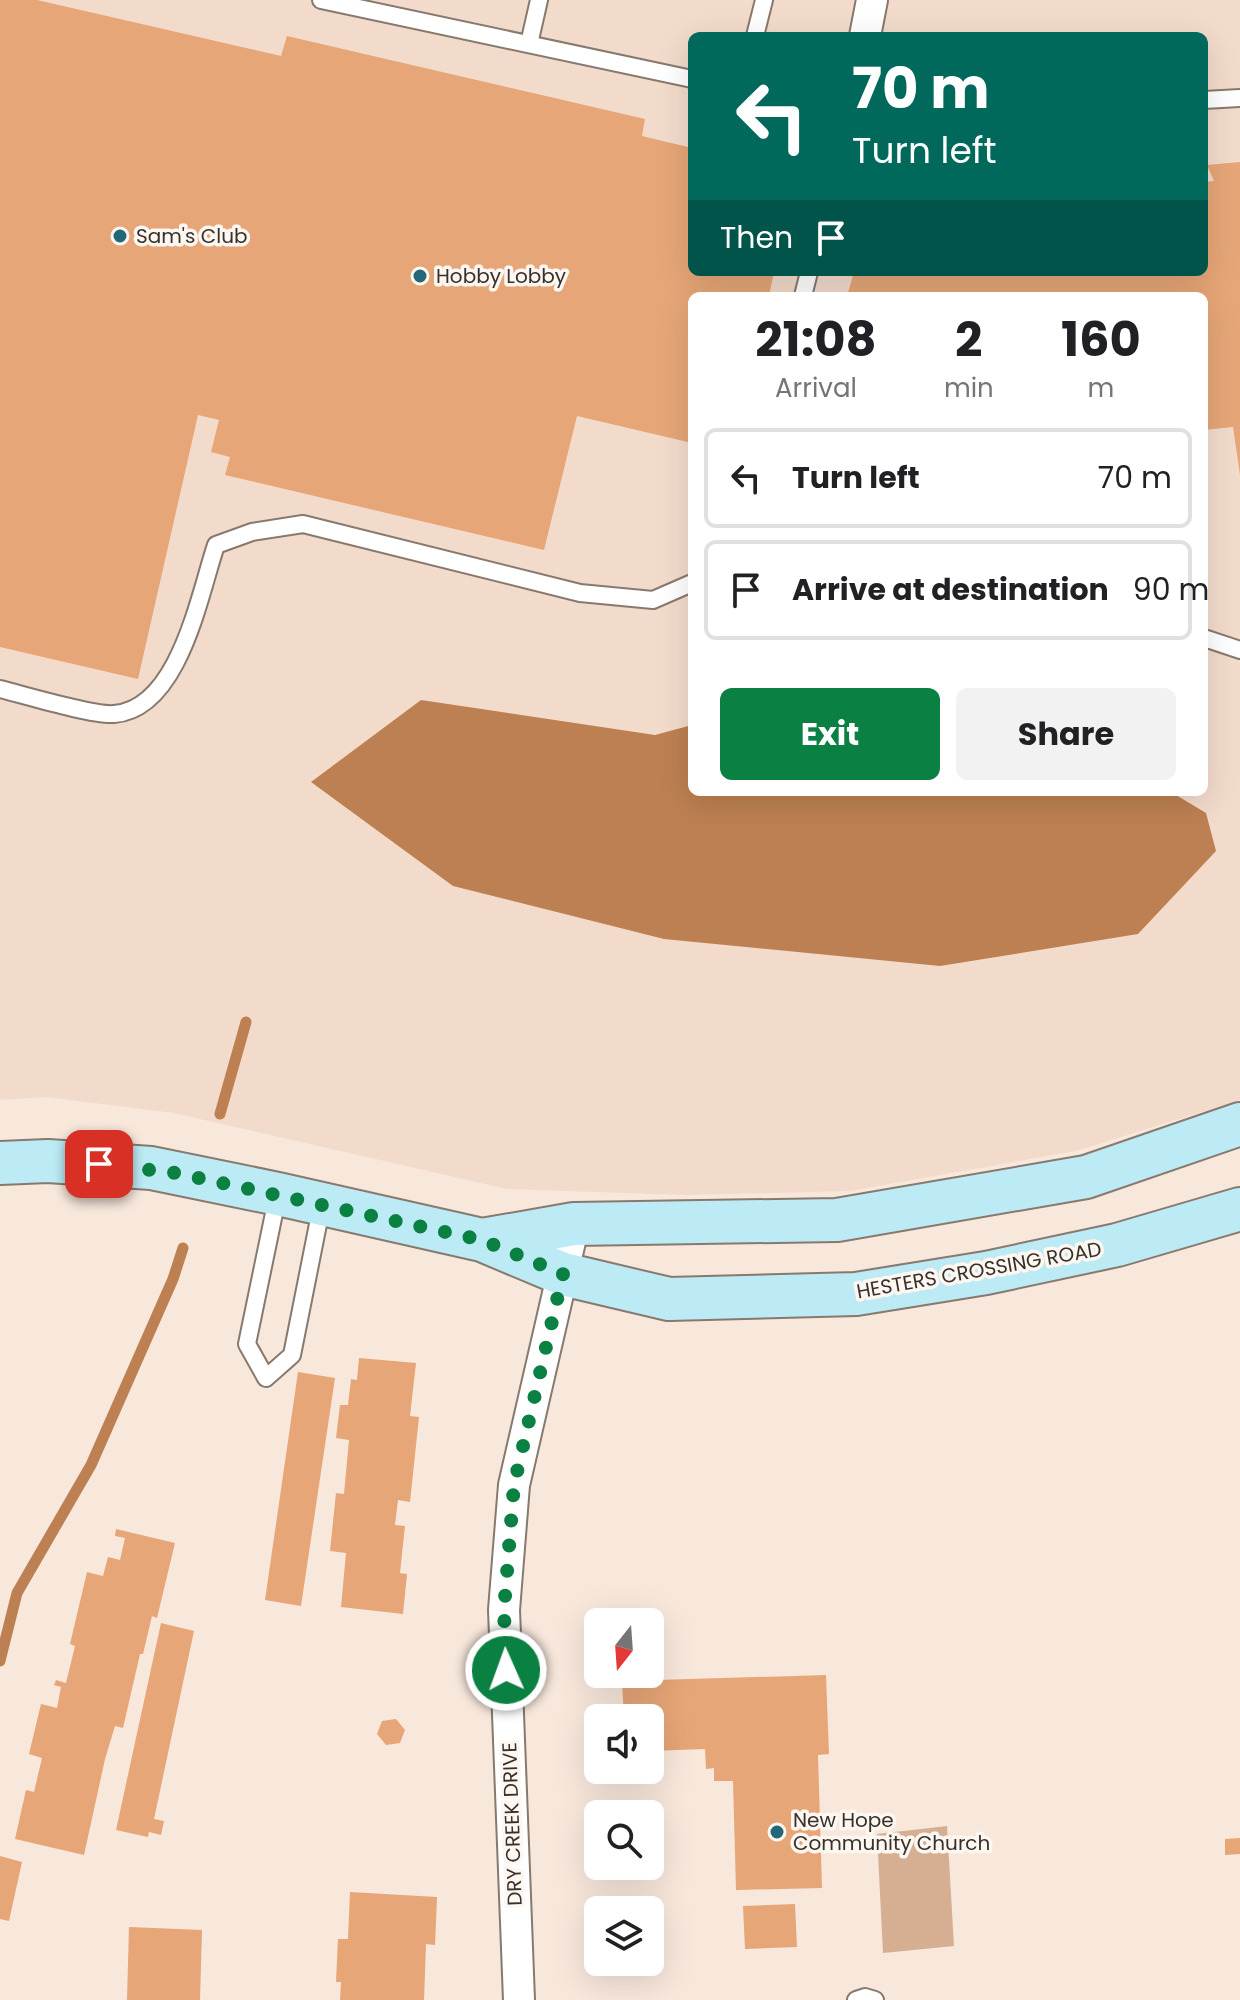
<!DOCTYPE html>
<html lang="en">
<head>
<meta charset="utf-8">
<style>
	:root { --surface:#fff; --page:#f2f2f2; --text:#202124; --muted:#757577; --line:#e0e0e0; --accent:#0b8043 }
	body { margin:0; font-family:Poppins,sans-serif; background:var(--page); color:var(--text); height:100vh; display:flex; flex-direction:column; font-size:30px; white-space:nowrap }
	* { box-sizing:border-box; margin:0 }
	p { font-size:26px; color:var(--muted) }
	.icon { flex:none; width:44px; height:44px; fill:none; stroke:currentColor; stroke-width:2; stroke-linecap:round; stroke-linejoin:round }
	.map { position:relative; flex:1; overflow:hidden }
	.details { position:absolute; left:688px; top:292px; width:520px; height:504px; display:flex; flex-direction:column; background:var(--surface); border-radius:12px; box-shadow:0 8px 32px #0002 }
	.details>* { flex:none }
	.banner { position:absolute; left:688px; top:32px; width:520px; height:244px; border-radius:12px; box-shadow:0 8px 32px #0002; background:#00695c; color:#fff; overflow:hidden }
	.needle { width:52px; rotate:197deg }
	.tools { position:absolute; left:584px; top:1608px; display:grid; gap:16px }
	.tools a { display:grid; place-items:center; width:80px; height:80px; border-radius:12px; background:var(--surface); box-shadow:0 8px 32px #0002; font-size:40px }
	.pin { position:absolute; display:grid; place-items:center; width:68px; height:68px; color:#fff; margin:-34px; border-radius:16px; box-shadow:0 4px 12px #0006 }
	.me { position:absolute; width:88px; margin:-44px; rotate:358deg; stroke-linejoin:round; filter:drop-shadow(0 0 6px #0008) }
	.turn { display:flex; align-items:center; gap:28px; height:168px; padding:0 32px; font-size:36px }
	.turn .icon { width:104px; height:104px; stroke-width:2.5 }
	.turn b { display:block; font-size:56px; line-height:68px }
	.then { display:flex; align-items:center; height:76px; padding:0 32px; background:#0003; gap:16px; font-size:30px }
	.eta { display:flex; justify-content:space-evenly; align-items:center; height:136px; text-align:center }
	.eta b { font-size:48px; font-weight:700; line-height:56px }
	.action { display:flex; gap:16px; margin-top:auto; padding:16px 32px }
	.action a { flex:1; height:92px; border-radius:12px; background:var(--accent); color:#fff; font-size:32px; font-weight:700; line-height:92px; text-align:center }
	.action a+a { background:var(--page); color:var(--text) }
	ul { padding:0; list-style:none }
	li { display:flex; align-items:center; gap:24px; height:100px; margin:0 16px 12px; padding:0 16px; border:4px solid var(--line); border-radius:12px }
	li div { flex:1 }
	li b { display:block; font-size:30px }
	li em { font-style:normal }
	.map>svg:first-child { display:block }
</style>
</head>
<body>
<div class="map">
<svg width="1240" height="2000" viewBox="0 0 1240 2000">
	<rect width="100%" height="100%" fill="#f8e7db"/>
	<path fill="#f3dbcb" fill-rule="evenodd" d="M0 0H1240V1100L1076 1151 850 1191 686 1195 507 1189 174 1113 46 1097 0 1100ZM692 36H1204V272H692ZM692 296H1204V792H692Z"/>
	<path fill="#d6ae91" d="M947 1826 954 1946 883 1953 877 1834Z"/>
	<path fill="#bd8052" d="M421 700 655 735 692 725V792H1171L1206 813 1216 851 1138 934 940 966 664 939 453 886 311 782Z"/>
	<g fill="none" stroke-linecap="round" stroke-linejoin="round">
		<path stroke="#bd8052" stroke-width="11" d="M220 1114 246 1022
			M0 1661 17 1593 91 1465 173 1279 183 1248"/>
	</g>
	<path fill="#e6a677" d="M0 0H37L281 56 287 36 645 119 642 136 688 147 692 134V272H774L769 296H692V443L577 416 544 550 225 475 230 457 211 452 219 420 198 415 138 679 0 647Z
		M1240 162V475L1233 427 1204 430V296H847L854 272H1204V182L1214 181 1207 165Z
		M359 1358 416 1363 410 1416 419 1417 410 1502 398 1500 395 1525 405 1526 400 1573 407 1574 403 1614 341 1607 346 1553 330 1551 336 1493 344 1494 349 1440 336 1438 340 1405H348L351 1379 357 1380Z
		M298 1372 335 1378 301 1606 265 1600Z
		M116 1529 175 1543 157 1618 152 1616 143 1654H140L123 1728 115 1726 105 1759 84 1855 15 1839 26 1790 34 1792 42 1758 29 1754 41 1704 57 1708 61 1687 54 1685 56 1680 66 1683 75 1646 70 1644 87 1572 103 1576 108 1557 120 1560 125 1538 115 1536Z
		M161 1623 194 1631 154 1819 164 1821 161 1835 149 1832 148 1837 116 1830Z
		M826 1675 829 1754 818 1755 822 1888 736 1890 733 1781H714V1768L706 1769 705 1749 650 1751V1718H624L622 1681Z
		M396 1719 405 1730 400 1743 386 1745 377 1734 382 1721Z
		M1240 1838V1854L1225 1855V1839Z
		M0 1856 22 1862 9 1921 0 1919Z
		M350 1892 437 1897 435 1945 426 1944 424 2000H340L341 1982H336L338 1939H348Z
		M795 1904 797 1947 745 1949 743 1906Z
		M129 1927 202 1930 200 2000H127Z"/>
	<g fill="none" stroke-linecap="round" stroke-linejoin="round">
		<g stroke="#88796e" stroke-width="20">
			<path id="lane" d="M321 0 692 79
				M755 36 764 0
				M529 44 539 0
				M1204 100 1240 98
				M803 296 809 272
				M1204 638 1240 650
				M0 689C24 695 94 716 114 714 179 709 199 596 216 545L252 532 303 524 580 593 653 600 692 583
				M278 1194 247 1344 266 1378 292 1355 322 1204
				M856 2000 865 1997 875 2000"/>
		</g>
		<g stroke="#88796e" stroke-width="34">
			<path id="street" d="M865 36 872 0
				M519 2000 504 1610 514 1485 574 1224"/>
		</g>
		<g stroke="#88796e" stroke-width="46">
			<path id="secondary" d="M0 1163 48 1161 151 1168 278 1194 482 1240 563 1274 669 1299 856 1294 986 1273 1117 1245 1240 1209
				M482 1240 574 1224 837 1220 1086 1177 1240 1124"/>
		</g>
		<use href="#lane" stroke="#fff" stroke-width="16"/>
		<use href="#street" stroke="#fff" stroke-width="30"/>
		<use href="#secondary" stroke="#bcebf5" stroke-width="42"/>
	</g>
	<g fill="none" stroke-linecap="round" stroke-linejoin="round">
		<path stroke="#0b8043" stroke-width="14" stroke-dasharray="0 25.2" d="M99 1164 176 1173 482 1240 563 1274 514 1485 504 1610 506 1670"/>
	</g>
	<g fill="#236779" stroke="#fdf6f1" stroke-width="3">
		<circle cx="120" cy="236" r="8"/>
		<circle cx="420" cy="276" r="8"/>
		<circle cx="777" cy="1832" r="8"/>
	</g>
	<g text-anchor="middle" stroke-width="7" stroke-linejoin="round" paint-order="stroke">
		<g font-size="20" fill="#37312c" stroke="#fdf6f1" text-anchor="start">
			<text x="136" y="243">Sam's Club</text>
			<text x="436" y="283">Hobby Lobby</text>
			<text x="793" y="1827">New Hope<tspan x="793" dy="23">Community Church</tspan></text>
		</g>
		<g font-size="20" fill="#37312c" stroke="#fdf6f1">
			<text transform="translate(979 1270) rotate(-10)" y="7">HESTERS CROSSING ROAD</text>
			<text transform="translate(512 1824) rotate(-92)" y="7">DRY CREEK DRIVE</text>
		</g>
	</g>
</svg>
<div class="tools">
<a><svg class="needle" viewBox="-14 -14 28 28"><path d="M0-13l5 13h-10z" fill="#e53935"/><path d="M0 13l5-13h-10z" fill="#757577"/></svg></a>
<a><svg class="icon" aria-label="sound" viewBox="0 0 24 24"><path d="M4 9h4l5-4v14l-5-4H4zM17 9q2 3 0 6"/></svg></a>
<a><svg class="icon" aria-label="search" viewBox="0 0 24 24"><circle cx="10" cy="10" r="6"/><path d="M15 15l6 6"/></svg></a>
<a><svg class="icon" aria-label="layers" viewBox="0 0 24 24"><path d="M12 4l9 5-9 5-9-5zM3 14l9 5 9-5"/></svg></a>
</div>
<div class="pin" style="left:99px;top:1164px;background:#d93025"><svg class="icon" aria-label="arrive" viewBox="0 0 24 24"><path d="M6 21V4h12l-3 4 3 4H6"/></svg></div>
<svg class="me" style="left:506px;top:1670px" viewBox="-20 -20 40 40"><circle r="17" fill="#0b8043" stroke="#fff" stroke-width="3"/><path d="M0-11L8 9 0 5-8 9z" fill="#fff"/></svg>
<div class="banner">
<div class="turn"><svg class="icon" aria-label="left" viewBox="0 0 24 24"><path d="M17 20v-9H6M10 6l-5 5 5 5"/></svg><div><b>70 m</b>Turn left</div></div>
<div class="then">Then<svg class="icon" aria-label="arrive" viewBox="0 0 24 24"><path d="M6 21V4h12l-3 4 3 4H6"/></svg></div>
</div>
<section class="details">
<div class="eta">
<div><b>21:08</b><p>Arrival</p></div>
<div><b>2</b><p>min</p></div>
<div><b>160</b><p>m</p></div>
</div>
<ul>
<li><svg class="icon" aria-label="left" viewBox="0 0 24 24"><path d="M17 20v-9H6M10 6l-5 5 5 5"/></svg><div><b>Turn left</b></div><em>70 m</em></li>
<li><svg class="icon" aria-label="arrive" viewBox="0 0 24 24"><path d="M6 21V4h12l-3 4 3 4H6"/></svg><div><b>Arrive at destination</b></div><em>90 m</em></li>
</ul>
<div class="action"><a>Exit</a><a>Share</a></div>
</section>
</div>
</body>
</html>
